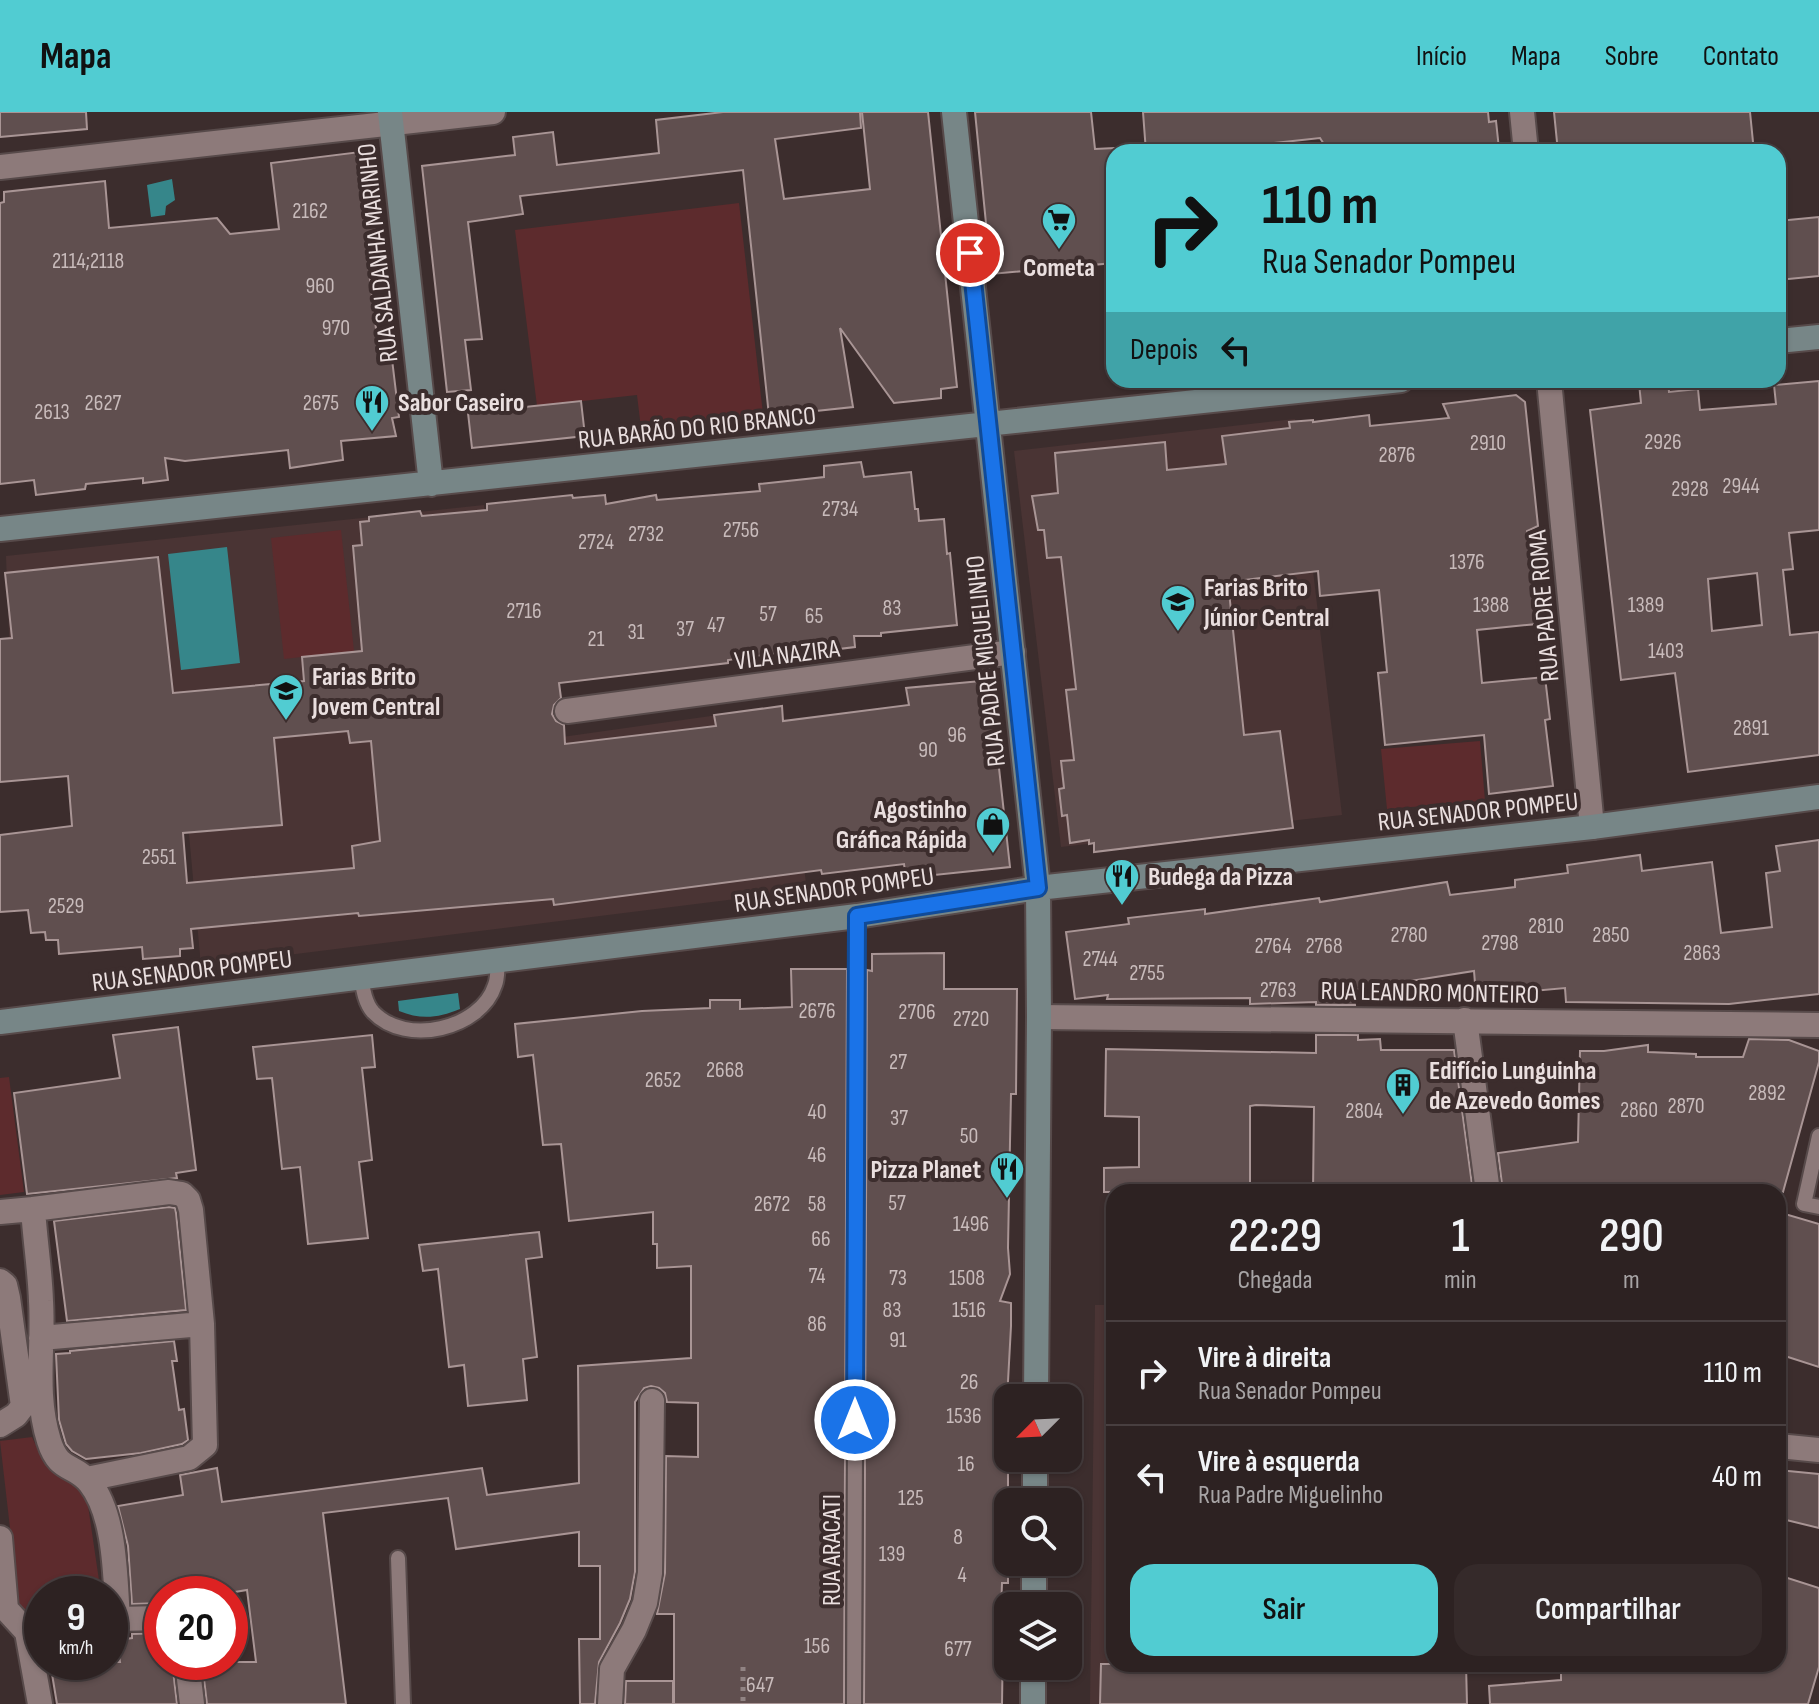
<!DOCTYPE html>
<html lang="pt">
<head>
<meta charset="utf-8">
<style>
	:root { --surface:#2d2222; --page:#352a2a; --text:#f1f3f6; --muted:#a7a4a5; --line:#483f40; --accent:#51ccd2 }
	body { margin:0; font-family:"Sofia Sans Condensed",sans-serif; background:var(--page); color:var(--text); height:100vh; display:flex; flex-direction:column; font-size:30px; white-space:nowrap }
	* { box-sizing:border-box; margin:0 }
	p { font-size:26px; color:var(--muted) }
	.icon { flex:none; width:44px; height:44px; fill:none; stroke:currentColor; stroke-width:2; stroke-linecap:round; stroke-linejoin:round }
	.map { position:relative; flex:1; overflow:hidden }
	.drawer { position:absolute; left:1106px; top:1072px; width:680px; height:488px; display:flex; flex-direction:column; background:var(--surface); border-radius:24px; box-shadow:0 2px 6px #0004,0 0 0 2px var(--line) }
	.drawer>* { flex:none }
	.top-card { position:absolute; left:1106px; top:32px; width:680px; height:244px; border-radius:24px; box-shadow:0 2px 6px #0004,0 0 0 2px var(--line); background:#51ccd2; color:#111; overflow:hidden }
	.needle { width:52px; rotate:246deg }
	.tools { position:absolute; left:994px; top:1272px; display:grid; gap:16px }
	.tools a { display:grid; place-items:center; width:88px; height:88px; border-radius:16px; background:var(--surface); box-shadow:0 2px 6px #0004,0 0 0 2px var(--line); font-size:40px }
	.speed { position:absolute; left:24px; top:1464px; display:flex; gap:16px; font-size:40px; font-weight:700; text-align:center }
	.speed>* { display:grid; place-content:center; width:104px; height:104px; border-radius:50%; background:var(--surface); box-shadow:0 2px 6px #0004,0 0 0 2px var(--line); line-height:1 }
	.speed small { font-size:20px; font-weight:400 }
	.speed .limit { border:12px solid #d22; background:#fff; color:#111 }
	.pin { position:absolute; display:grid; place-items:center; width:68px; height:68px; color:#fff; margin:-34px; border:4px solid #fff; border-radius:50%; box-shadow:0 2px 8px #0007 }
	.me { position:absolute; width:88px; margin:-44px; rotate:0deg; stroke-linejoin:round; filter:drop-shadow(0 0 6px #0008) }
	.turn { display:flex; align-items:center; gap:28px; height:168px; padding:0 24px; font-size:36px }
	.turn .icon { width:104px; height:104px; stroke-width:2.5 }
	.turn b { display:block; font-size:56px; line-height:68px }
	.then { display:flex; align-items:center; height:76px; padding:0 24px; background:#0003; gap:16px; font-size:30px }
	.eta { display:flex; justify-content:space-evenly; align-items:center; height:136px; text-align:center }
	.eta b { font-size:48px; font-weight:600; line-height:56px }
	.action { display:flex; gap:16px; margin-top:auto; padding:16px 24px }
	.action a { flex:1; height:92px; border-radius:24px; background:var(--accent); color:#111; font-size:32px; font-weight:600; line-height:92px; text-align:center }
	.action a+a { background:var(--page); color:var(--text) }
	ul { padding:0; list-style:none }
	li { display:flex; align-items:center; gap:24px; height:104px; padding:0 24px; border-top:2px solid var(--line) }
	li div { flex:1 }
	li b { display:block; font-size:30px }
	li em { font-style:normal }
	header { display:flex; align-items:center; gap:48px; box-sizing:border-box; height:112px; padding:0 40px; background:var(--accent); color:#111 }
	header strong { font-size:38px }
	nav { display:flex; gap:44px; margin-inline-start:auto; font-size:28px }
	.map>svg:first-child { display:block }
</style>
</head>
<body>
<header>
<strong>Mapa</strong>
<nav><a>Início</a><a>Mapa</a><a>Sobre</a><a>Contato</a></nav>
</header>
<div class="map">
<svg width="1819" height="1592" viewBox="0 0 1819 1592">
	<rect width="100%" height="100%" fill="#3c2d2d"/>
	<path fill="#4a3434" d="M1295 307 1342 703 1061 735 1014 339Z
		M484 393 493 488 548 483 562 625 782 594 807 778 201 854 181 634 14 652 6 444Z
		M1095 1193H1114V1552L1222 1592H1090Z"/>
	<path fill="#5d2b2d" d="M739 91 763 302 641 316 637 283 537 294 515 118Z
		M341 418 354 539 284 547 271 426Z
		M1480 629 1485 689 1387 697 1381 637Z
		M9 965 24 1080 0 1083V966Z
		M32 1325 40 1342 86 1380 101 1482H42V1500L20 1503 0 1329Z"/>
	<path fill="#36868a" d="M172 67 175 88 166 94 165 103 151 105 147 73Z
		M227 435 240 551 181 558 168 442Z
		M458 881 460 897C438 906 421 908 399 899L398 889Z"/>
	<path fill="#604f4f" stroke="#a99595" stroke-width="2" fill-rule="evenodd" d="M0 0H86L87 17 0 25Z
		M723 0H860L861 16 775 27 784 87 870 77 862 0H928L957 275 941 277V286L894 291 840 216 853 295 769 304 743 58 520 84 523 102 468 110 482 227 465 228 471 278 447 280 422 54 515 43 513 25 553 20 557 53 659 41 656 8Z
		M975 0H1091L1095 37 1114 36V151L991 162Z
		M1143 0H1488L1489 10 1496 9 1499 37 1476 40H1384V35L1329 40 1320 26 1275 31 1276 40H1146Z
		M1554 0H1750L1754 40H1558Z
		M368 39 378 141 367 143 378 233 390 231 399 305 392 306 396 324 341 329 343 348 290 356 288 338 185 349 165 346 168 368 143 371V366L86 372 85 377 36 383 34 368 0 372V91L4 90V80L105 69 109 116 217 106 230 122 279 117 271 51Z
		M1819 105V164L1778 168V109Z
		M1668 269 1669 280 1698 277 1700 298 1776 292 1774 273 1819 269V418L1789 421 1793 457 1783 458 1790 523 1819 520V643L1688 660 1675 561 1621 568 1590 298 1641 291 1639 271ZM1757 461 1762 513 1712 519 1708 467Z
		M1516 283 1525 290 1538 414 1527 419 1537 512 1477 518 1482 571 1545 565 1550 607 1545 608 1553 674 1489 682 1484 623 1385 633 1378 561 1387 560 1379 478 1320 484 1318 459 1228 470 1244 623 1280 619 1293 716 1094 740V731L1089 732V728L1070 731 1067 703 1062 704 1059 677 1064 676 1061 649 1074 648 1066 578 1076 577 1061 445 1047 446 1044 418H1038L1032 384 1058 381 1055 341 1165 330 1167 358 1226 352 1222 324 1290 316 1289 310 1313 308V310L1369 303 1370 314 1449 306 1443 292Z
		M581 289 585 324 472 336 468 301Z
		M861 350 864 365 911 360 915 397H918L919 409 944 407 947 442 950 441 957 513 881 521V524H854L855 535 830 538V528L779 535V541L728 548V551L559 571 561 586 554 593 552 602 556 609 564 613 565 632 716 614 714 603 782 594 783 609 909 593 906 576 981 569 990 575 1010 755 906 766 904 752 822 762 821 758 554 793 553 787 359 804 358 801 191 817 193 836 180 837V844L143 847 142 835 59 842 58 828H46L45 820 31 821 28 798 0 800V723L72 714 68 664 0 670V527L12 526 5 461 158 445 173 581 304 569 302 545 362 539 353 434 362 433 360 410 369 409V405L420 399 422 404 487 398V392L572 383 573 386 605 383 606 392 656 383 657 388 760 379 759 372 824 365V354ZM348 619 350 631 371 629 380 729 352 734 354 756 187 771 183 721 282 713 274 626Z
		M1819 728V882L1729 892 1566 890 1565 876 1476 884 1474 859 1353 878 1355 893H1316V890L1250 892V886L1107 887 1108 883 1075 887 1066 820 1129 812 1128 806 1205 797V802L1319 786 1320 790 1447 770 1450 783 1515 775V768L1568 761 1567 753 1640 743 1642 759 1712 750 1721 821 1772 815 1766 761 1780 759 1776 734Z
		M944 841V877H1017L1016 982H1011L1010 1030 1008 1136 1010 1162 1000 1189 1011 1191V1214L1005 1325H1008V1471H1002L1000 1526H1003L1002 1592H864L867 858 872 859V842Z
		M791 857H847L844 1592H674V1502H657L665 1461 666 1344 698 1345V1291L667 1290 665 1281 659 1276 651 1274 644 1276 635 1290V1460L630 1487 620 1511 599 1550 595 1592H580L579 1527H600V1454H579V1420L456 1437 448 1386 323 1401 346 1592H207L202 1550H256L247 1478 223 1482H162V1491L132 1492 128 1434 118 1394 183 1383 180 1363 217 1356 222 1390 482 1356 487 1383 579 1371 578 1254 691 1246V1154L657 1156V1132H653V1100L569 1109 561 1032 543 1033 533 943 518 945 515 912 642 899 710 896V888H740V897L792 895Z
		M178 915 196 1058 176 1061 177 1066 27 1082 14 981 120 966 113 923Z
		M372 923 375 955 362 956 372 1048 359 1050 368 1126 308 1132 300 1055 282 1057 272 966 257 967 253 935Z
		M1316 923H1358V928L1380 927 1381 938H1454L1473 1080H1313L1314 995 1256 993 1250 994V1080H1104V1056L1139 1055V1005L1105 1004 1106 937 1316 941Z
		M1749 927 1789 928 1819 939V950L1783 1080H1503L1498 1041 1578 1030 1580 939H1604L1648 933V940L1696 942V945H1743Z
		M169 1095 175 1096 176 1101 186 1198 67 1209 54 1109Z
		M1778 1100 1819 1112V1255L1788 1245 1778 1244Z
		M539 1120 542 1145 526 1147 537 1245 523 1247 527 1288 468 1294 464 1253 449 1255 438 1157 423 1159 419 1133Z
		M174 1229 177 1249H172L179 1298 184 1297 188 1328 182 1332 141 1341 86 1347 72 1339 66 1332 59 1308 56 1242 70 1241V1239Z
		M1778 1358 1819 1362V1416L1778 1406Z
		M1778 1463 1819 1476V1555L1808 1592H1490L1489 1574 1561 1568V1552H1778Z
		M162 1521V1550H172L177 1592H57L50 1550H120L117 1528 132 1526V1522Z
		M1101 1552H1466L1467 1592H1100Z
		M626 1569H673V1592H625Z"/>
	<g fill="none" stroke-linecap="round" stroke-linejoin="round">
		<g stroke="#574a4a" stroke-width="18">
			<path id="lane" d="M361 865C363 877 365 891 373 900 406 935 481 917 495 873 498 866 497 856 498 848
				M1819 1024 1804 1092 1819 1095
				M398 1446 403 1592
				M854 1592 857 804"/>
		</g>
		<g stroke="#574a4a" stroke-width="28">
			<path id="street" d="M1522 0 1526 40
				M0 55 493 0
				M1549 268 1592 715
				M567 599 1013 540
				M1039 905 1819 913
				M1465 908 1488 1080
				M33 1097 169 1080 182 1082 188 1088 191 1098 202 1212
				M0 1100 33 1097C35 1128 40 1159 41 1189 44 1237 34 1281 49 1329 59 1361 74 1351 90 1371 116 1404 115 1466 118 1507L110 1508
				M0 1169 5 1173 8 1186 23 1294 16 1303 0 1313
				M41 1226 202 1212 205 1333 189 1346 87 1367
				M1778 1334 1819 1338
				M0 1426 6 1497 27 1520
				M118 1507 162 1506
				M187 1550 192 1592
				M40 1592 27 1520 42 1518
				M610 1592 612 1557 634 1518 645 1491 650 1461 652 1289"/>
		</g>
		<g stroke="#574a4a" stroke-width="28">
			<path id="secondary" d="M390 0 431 372
				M954 0 1038 776 1039 905 1036 1286
				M1778 229 1819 225
				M0 417 1401 268
				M0 910 857 804 1038 776 1592 715 1819 685
				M1035 1390V1346
				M1034 1494V1450
				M1033 1592V1554"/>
		</g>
		<path stroke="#918484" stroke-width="5" stroke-dasharray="4 6" stroke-linecap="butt" d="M743 1555V1592"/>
		<use href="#lane" stroke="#8d7a7a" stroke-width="14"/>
		<use href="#street" stroke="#8d7a7a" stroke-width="24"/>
		<use href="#secondary" stroke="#778687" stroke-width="24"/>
	</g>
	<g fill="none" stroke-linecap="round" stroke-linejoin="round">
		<g stroke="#114b97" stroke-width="20">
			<path id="route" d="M855 1308 857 804 1038 776 970 141"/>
		</g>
		<use href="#route" stroke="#1a73e8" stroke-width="14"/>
	</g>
	<defs>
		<g id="supermarket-pin" transform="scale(1.8)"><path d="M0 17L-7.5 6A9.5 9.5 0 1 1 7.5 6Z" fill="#51ccd2" stroke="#3c2d2d"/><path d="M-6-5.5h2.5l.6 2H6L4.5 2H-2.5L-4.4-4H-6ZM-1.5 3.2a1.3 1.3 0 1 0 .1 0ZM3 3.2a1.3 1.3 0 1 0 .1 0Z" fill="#111"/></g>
		<g id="restaurant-pin" transform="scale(1.8)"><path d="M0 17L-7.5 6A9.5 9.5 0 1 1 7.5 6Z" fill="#51ccd2" stroke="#3c2d2d"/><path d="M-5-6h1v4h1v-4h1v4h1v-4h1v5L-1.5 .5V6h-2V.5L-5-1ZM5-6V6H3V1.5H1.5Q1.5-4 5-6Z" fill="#111"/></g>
		<g id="school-pin" transform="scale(1.8)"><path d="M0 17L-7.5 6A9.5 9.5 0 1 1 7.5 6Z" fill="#51ccd2" stroke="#3c2d2d"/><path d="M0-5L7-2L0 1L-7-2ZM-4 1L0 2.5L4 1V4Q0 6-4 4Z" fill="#111"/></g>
		<g id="shop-pin" transform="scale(1.8)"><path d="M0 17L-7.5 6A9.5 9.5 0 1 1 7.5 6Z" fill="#51ccd2" stroke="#3c2d2d"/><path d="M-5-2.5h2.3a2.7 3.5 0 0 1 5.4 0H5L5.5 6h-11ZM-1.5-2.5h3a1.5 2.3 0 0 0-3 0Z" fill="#111"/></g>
		<g id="building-pin" transform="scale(1.8)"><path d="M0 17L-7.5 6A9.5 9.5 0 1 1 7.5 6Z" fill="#51ccd2" stroke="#3c2d2d"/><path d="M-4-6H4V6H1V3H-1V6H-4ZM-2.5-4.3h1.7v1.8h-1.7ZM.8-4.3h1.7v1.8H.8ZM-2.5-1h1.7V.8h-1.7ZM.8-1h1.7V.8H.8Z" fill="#111"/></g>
	</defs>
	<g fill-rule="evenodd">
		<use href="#supermarket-pin" x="1059" y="108"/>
		<use href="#restaurant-pin" x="372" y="290"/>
		<use href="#school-pin" x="1178" y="490"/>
		<use href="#school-pin" x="286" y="579"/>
		<use href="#shop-pin" x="993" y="712"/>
		<use href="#restaurant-pin" x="1122" y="764"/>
		<use href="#building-pin" x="1403" y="973"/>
		<use href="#restaurant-pin" x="1007" y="1057"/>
	</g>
	<g text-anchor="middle" stroke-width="8" stroke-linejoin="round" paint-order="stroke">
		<g font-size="22" fill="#c8bbbb">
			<text x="310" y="106">2162</text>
			<text x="88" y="156">2114;2118</text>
			<text x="320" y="181">960</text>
			<text x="336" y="223">970</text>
			<text x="103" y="298">2627</text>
			<text x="321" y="298">2675</text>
			<text x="52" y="307">2613</text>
			<text x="1663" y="337">2926</text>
			<text x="1488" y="338">2910</text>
			<text x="1397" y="350">2876</text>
			<text x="1741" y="381">2944</text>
			<text x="1690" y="384">2928</text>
			<text x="840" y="404">2734</text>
			<text x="741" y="425">2756</text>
			<text x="646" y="429">2732</text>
			<text x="596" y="437">2724</text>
			<text x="1467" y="457">1376</text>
			<text x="1491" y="500">1388</text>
			<text x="1646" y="500">1389</text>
			<text x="892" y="503">83</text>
			<text x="524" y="506">2716</text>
			<text x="768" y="509">57</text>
			<text x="814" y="511">65</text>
			<text x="716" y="520">47</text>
			<text x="685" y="524">37</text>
			<text x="636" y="527">31</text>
			<text x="596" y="534">21</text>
			<text x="1666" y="546">1403</text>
			<text x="1751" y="623">2891</text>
			<text x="957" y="630">96</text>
			<text x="928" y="645">90</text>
			<text x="159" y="752">2551</text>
			<text x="66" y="801">2529</text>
			<text x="1546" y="821">2810</text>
			<text x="1409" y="830">2780</text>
			<text x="1611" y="830">2850</text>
			<text x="1500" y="838">2798</text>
			<text x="1273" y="841">2764</text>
			<text x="1324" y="841">2768</text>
			<text x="1702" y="848">2863</text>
			<text x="1100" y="854">2744</text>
			<text x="1147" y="868">2755</text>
			<text x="1278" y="885">2763</text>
			<text x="817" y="906">2676</text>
			<text x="917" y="907">2706</text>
			<text x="971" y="914">2720</text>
			<text x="898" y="957">27</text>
			<text x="725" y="965">2668</text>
			<text x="663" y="975">2652</text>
			<text x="1767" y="988">2892</text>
			<text x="1686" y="1001">2870</text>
			<text x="1639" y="1005">2860</text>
			<text x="1364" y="1006">2804</text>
			<text x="817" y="1007">40</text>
			<text x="899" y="1013">37</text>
			<text x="969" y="1031">50</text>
			<text x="817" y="1050">46</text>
			<text x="897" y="1098">57</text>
			<text x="772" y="1099">2672</text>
			<text x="817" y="1099">58</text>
			<text x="971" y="1119">1496</text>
			<text x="821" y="1134">66</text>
			<text x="817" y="1171">74</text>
			<text x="898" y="1173">73</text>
			<text x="967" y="1173">1508</text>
			<text x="892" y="1205">83</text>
			<text x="969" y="1205">1516</text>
			<text x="817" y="1219">86</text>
			<text x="898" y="1235">91</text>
			<text x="969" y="1277">26</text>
			<text x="964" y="1311">1536</text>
			<text x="966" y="1359">16</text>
			<text x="911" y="1393">125</text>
			<text x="958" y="1432">8</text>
			<text x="892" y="1449">139</text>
			<text x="962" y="1470">4</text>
			<text x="817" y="1541">156</text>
			<text x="958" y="1544">677</text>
			<text x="760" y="1580">647</text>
		</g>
		<g font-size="26" fill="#eadfdf" stroke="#3c2d2d">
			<text transform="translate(377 141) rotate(-96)" y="9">RUA SALDANHA MARINHO</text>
			<text transform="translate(697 315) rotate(-6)" y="9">RUA BARÃO DO RIO BRANCO</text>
			<text transform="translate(1543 494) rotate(-95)" y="9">RUA PADRE ROMA</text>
			<text transform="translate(787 542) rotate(-7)" y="9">VILA NAZIRA</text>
			<text transform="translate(985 549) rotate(-96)" y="9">RUA PADRE MIGUELINHO</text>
			<text transform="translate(1478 699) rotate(-6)" y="9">RUA SENADOR POMPEU</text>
			<text transform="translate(834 777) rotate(-8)" y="9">RUA SENADOR POMPEU</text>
			<text transform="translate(192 858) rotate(-7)" y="9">RUA SENADOR POMPEU</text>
			<text transform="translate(1430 880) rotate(1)" y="9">RUA LEANDRO MONTEIRO</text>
			<text transform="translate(831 1438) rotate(-90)" y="9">RUA ARACATI</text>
		</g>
		<g font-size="26" font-weight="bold" fill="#eadfdf" stroke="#3c2d2d" text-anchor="start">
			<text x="1059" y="164" text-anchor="middle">Cometa</text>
			<text x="398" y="299">Sabor Caseiro</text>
			<text x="1204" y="484">Farias Brito<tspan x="1204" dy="30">Júnior Central</tspan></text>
			<text x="312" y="573">Farias Brito<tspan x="312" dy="30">Jovem Central</tspan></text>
			<text x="967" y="706" text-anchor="end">Agostinho<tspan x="967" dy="30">Gráfica Rápida</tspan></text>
			<text x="1148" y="773">Budega da Pizza</text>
			<text x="1429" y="967">Edifício Lunguinha<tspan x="1429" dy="30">de Azevedo Gomes</tspan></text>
			<text x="981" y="1066" text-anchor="end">Pizza Planet</text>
		</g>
	</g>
</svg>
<div class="tools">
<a><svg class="needle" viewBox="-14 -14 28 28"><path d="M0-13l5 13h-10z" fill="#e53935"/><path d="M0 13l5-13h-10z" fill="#a7a4a5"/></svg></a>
<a><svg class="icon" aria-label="search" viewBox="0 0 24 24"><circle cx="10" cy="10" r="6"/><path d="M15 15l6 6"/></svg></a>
<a><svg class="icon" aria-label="layers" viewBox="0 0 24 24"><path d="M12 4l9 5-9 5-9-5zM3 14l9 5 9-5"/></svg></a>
</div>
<div class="speed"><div>9<small>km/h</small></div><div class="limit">20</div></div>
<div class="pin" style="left:970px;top:141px;background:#d93025"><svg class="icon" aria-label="arrive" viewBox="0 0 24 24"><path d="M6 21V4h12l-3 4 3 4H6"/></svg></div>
<svg class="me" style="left:855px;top:1308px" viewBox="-20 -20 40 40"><circle r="17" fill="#1a73e8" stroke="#fff" stroke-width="3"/><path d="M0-11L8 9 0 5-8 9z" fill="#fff"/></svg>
<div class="top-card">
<div class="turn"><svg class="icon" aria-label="right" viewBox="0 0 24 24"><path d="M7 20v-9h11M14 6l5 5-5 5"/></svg><div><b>110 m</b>Rua Senador Pompeu</div></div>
<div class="then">Depois<svg class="icon" aria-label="left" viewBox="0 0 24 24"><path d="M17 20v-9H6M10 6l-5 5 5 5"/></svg></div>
</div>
<section class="drawer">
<div class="eta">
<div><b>22:29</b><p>Chegada</p></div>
<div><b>1</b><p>min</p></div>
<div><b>290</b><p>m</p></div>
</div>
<ul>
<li><svg class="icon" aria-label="right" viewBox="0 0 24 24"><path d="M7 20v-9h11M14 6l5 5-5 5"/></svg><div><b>Vire à direita</b><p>Rua Senador Pompeu</p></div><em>110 m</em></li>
<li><svg class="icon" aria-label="left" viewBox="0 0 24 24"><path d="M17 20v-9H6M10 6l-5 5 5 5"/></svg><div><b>Vire à esquerda</b><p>Rua Padre Miguelinho</p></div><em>40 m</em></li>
</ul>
<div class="action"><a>Sair</a><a>Compartilhar</a></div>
</section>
</div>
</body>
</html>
